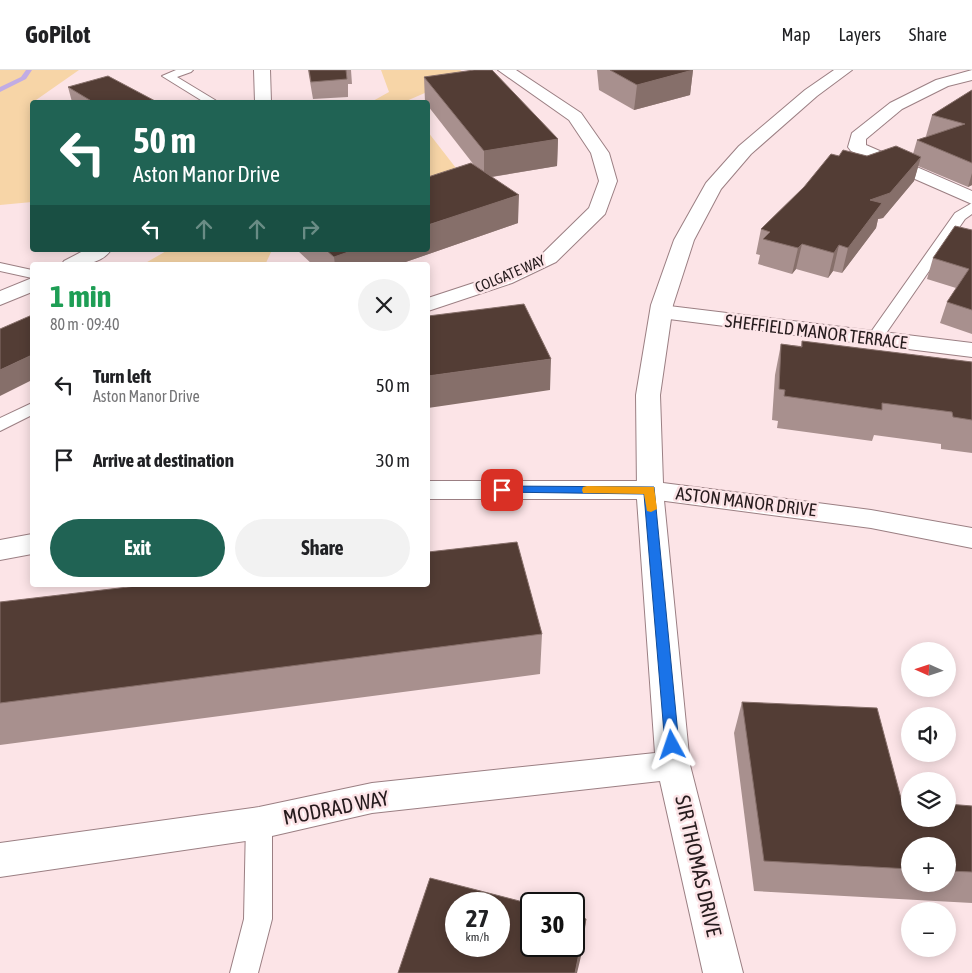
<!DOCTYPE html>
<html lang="en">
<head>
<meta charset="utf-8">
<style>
	:root { --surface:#fff; --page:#f2f2f2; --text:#202124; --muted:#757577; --line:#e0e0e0; --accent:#206354 }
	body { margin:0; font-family:"Asap Condensed",sans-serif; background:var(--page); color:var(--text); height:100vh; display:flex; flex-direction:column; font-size:19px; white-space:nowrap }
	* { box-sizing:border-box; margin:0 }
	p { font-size:16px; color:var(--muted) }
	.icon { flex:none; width:28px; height:28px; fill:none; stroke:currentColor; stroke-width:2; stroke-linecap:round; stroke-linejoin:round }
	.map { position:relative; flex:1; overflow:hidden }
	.side { position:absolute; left:30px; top:192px; width:400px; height:325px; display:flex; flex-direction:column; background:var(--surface); border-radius:5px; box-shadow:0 2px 12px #0003 }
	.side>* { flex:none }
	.banner { position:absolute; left:30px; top:30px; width:400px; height:152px; border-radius:5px; box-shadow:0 2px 12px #0003; background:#206354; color:#fff; overflow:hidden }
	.needle { width:32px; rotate:273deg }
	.tools { position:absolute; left:901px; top:572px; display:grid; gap:10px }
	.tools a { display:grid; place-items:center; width:55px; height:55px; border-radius:50%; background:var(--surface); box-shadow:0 2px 12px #0003; font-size:25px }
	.speed { position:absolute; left:445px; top:822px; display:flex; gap:10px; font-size:25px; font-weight:700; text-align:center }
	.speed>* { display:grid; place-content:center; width:65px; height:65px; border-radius:50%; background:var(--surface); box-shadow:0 2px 12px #0003; line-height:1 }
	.speed small { font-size:12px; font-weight:400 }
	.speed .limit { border:2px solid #111; border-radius:8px; background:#fff; color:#111 }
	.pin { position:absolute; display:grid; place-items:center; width:42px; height:42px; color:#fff; margin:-21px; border-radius:10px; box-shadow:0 2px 8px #0006 }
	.me { position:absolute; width:55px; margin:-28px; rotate:355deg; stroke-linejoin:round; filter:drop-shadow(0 0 4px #0008) }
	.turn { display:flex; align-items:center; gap:18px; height:105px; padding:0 20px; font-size:22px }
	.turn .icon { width:65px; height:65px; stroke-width:2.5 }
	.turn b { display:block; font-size:35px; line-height:42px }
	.lanes { display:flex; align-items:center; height:48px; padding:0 20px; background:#0003; justify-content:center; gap:25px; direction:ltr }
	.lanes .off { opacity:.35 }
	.round { display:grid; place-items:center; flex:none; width:52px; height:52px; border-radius:26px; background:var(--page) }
	.overview { display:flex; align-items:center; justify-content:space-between; height:85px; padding:0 20px }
	h1 { font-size:30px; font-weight:700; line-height:38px; color:#1e9e55 }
	.cta { display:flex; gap:10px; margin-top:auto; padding:10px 20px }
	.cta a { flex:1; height:58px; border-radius:30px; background:var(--accent); color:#fff; font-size:20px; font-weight:700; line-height:58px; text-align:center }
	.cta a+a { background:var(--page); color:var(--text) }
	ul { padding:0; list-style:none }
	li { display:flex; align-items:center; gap:15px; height:75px; padding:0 20px }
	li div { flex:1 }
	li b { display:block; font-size:19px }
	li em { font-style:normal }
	header { display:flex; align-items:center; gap:30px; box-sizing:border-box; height:70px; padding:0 25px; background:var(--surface); border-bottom:1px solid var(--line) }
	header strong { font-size:24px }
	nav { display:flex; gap:28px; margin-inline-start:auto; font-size:18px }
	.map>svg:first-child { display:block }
</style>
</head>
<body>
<header>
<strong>GoPilot</strong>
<nav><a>Map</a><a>Layers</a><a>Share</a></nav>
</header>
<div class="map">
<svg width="972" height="903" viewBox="0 0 972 903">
	<rect width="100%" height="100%" fill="#fce4e7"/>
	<path fill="#f7d5a7" d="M0 0H79L36 30 39 32H32V132L0 135Z
		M381 0H460L477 14 441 16 404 32H371L389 22Z
		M428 62 466 111 428 124Z
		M168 180H272L265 195H142Z"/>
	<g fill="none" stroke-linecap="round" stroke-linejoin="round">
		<path fill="#c1ace4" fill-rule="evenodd" d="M26 0H32L26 9 0 22V17L21 7Z"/>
		<g stroke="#9b7f83" stroke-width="2">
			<path id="service" d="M176 0H193L191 2 177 7 215 30 217 32H204L162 6Z
				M972 133V144L965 149 880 272H868L866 269 955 143Z
				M0 193 32 200V208L0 201Z
				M32 333V345L0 361V348Z
				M259 742 268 745 272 753V849L258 903H230L244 849 246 753 250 745Z"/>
		</g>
		<g stroke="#9b7f83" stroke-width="2">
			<path id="minor" d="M254 0H270L271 32H255Z
				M498 0H516L581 43 609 83 617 111 605 144 556 192 512 213 428 241V228L498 205 542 184 589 138 599 111 591 83 569 50Z
				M972 0V10L948 16 902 39 866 69V75L972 121V134L851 81 848 77 852 63 890 33 936 10Z
				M85 180H111C100 196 78 195 61 195L64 191Z
				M32 208V222L0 235V221Z
				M661 235 972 273V287L653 247 650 242 653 237Z
				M428 411H650L659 414 663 420 690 695 743 903H703L660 711 372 743 259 769 0 807V773L259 737 372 713 655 683 637 429H428Z
				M32 464V484L0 490V470Z"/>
		</g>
		<g stroke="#9b7f83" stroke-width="2">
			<path id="tertiary" d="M834 0H852L817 26 751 84 721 119 694 170 673 235 660 325 663 413 871 440 972 458V478L871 458 650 429 641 426 637 420 636 325 651 235 674 170 706 113 739 76 805 20Z"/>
		</g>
		<use href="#service" fill="#fff" fill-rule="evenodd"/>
		<use href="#minor" fill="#fff" fill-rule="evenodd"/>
		<use href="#tertiary" fill="#fff" fill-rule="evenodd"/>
	</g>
	<path fill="#a8908e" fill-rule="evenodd" d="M308 0H351L352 14H348V27L313 29Z
		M597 0H693L690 25 634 40 599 20Z
		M424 7 558 69 557 96 492 107 518 153 397 195H313L297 180H428L474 95 428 36V32H425Z
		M68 17 157 32H72Z
		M972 20V115L968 117 918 96 914 111 883 148 878 149 876 158 842 203 833 201 828 208 796 199 792 204 758 194 760 185 756 184 761 159 839 86H867L913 84 917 70 928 67 926 66 932 45Z
		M972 160V264L940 253 947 232 956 218 927 209 933 188Z
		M802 271 972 292V383L941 379V374L874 365 872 371 777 358 778 351 772 350 775 305 781 274 801 276Z
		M0 532 542 564 540 604 0 675Z
		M742 632 902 732 972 736V833L754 821 734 663ZM910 776H948V814H910Z"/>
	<path fill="#866f6a" d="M693 0 690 25 634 40 637 15Z
		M558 69 557 96 484 108V81Z
		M921 87 914 111 883 148 878 149 876 158 842 203 848 178 870 130Z
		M972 103V115L968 117Z
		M519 125 518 153 397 195H335L334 187 354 180H428V155Z
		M802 174 796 199 792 204 798 178Z
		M839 175 833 201 828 208 834 183Z
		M32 285V310L0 326V300Z
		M551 289 550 320 428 338V306Z
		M586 849 583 878 577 903H575Z"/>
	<path fill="#533d35" stroke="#866f6a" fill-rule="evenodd" d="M309 0H346L347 9 311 12Z
		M474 0H492L558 69 484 81 424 7Z
		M610 0H693L637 15Z
		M108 6 157 32H93L68 17Z
		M972 20V93L917 70 965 54 932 45Z
		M896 76 921 87 890 123 870 130 882 133 848 178 839 175 834 183 802 174 798 178 763 169 770 162 761 159 804 117 831 84 839 86 843 80 867 86Z
		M471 93 519 125 428 155V107Z
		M955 156 972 160V240L947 232 969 199 933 188Z
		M326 180H354L334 187Z
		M524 234 551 289 428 306V246Z
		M32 245V285L0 300V259Z
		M802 271 972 292V350L953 347 952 342 882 333V340L784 326 785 320 779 319 781 274 802 277Z
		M517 472 542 564 0 633V532L145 515H428V482Z
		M742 632 877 638 902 732 910 733V749H948V734L972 736V802L948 801V776H910V799L764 791Z
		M430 808 531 834V876H574V845L586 849 575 903H398ZM456 834H499V876H456Z"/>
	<path fill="#1a73e8" stroke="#114b97" d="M502 416 654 417 679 675 677 679 672 681 667 679 665 675 644 424 498 422 496 420 498 417Z"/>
	<path fill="#f59e0b" d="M587 416 654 417 657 439 651 442 647 441 644 424 583 423 582 420 583 417Z"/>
	<g text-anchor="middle" stroke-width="5" stroke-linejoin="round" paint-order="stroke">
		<g font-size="15" fill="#261b1d" stroke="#fce4e7">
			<text transform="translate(510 204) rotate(-23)" y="5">COLGATE WAY</text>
		</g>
		<g font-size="18" fill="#261b1d" stroke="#fce4e7">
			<text transform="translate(816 262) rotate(7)" y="6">SHEFFIELD MANOR TERRACE</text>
			<text transform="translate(746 432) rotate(7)" y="6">ASTON MANOR DRIVE</text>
		</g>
		<g font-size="21" fill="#261b1d" stroke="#fce4e7">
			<text transform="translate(336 738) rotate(-11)" y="7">MODRAD WAY</text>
			<text transform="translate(698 796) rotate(77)" y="7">SIR THOMAS DRIVE</text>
		</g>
	</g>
</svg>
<div class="tools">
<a><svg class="needle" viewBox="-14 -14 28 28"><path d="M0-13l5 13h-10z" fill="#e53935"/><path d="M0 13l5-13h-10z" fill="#757577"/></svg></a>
<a><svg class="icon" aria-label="sound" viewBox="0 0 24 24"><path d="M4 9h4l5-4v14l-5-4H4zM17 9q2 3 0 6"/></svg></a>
<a><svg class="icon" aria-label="layers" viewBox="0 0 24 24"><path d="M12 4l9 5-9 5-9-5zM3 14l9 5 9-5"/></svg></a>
<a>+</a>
<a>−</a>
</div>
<div class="speed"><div>27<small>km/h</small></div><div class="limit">30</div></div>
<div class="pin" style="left:502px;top:420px;background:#d93025"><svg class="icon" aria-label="arrive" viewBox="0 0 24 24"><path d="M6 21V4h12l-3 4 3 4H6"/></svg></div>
<svg class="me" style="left:672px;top:675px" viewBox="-20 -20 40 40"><path d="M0-17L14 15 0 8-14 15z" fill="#1a73e8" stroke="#fff" stroke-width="4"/></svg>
<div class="banner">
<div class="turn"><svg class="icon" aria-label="left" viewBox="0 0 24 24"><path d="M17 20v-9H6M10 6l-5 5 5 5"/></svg><div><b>50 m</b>Aston Manor Drive</div></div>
<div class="lanes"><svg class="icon" aria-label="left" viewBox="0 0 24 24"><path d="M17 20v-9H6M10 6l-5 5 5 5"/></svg><svg class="icon off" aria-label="ahead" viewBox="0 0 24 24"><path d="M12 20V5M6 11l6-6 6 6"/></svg><svg class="icon off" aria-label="ahead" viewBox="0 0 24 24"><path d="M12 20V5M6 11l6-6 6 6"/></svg><svg class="icon off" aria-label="right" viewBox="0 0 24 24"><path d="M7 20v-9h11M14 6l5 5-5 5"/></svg></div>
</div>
<section class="side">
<div class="overview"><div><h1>1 min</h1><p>80 m · 09:40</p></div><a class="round"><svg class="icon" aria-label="close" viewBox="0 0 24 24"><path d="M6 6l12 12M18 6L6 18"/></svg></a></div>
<ul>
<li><svg class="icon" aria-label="left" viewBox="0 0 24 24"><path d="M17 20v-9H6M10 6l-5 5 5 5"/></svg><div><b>Turn left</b><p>Aston Manor Drive</p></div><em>50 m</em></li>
<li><svg class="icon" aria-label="arrive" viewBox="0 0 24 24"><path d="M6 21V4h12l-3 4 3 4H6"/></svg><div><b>Arrive at destination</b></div><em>30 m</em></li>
</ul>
<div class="cta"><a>Exit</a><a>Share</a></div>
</section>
</div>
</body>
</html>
